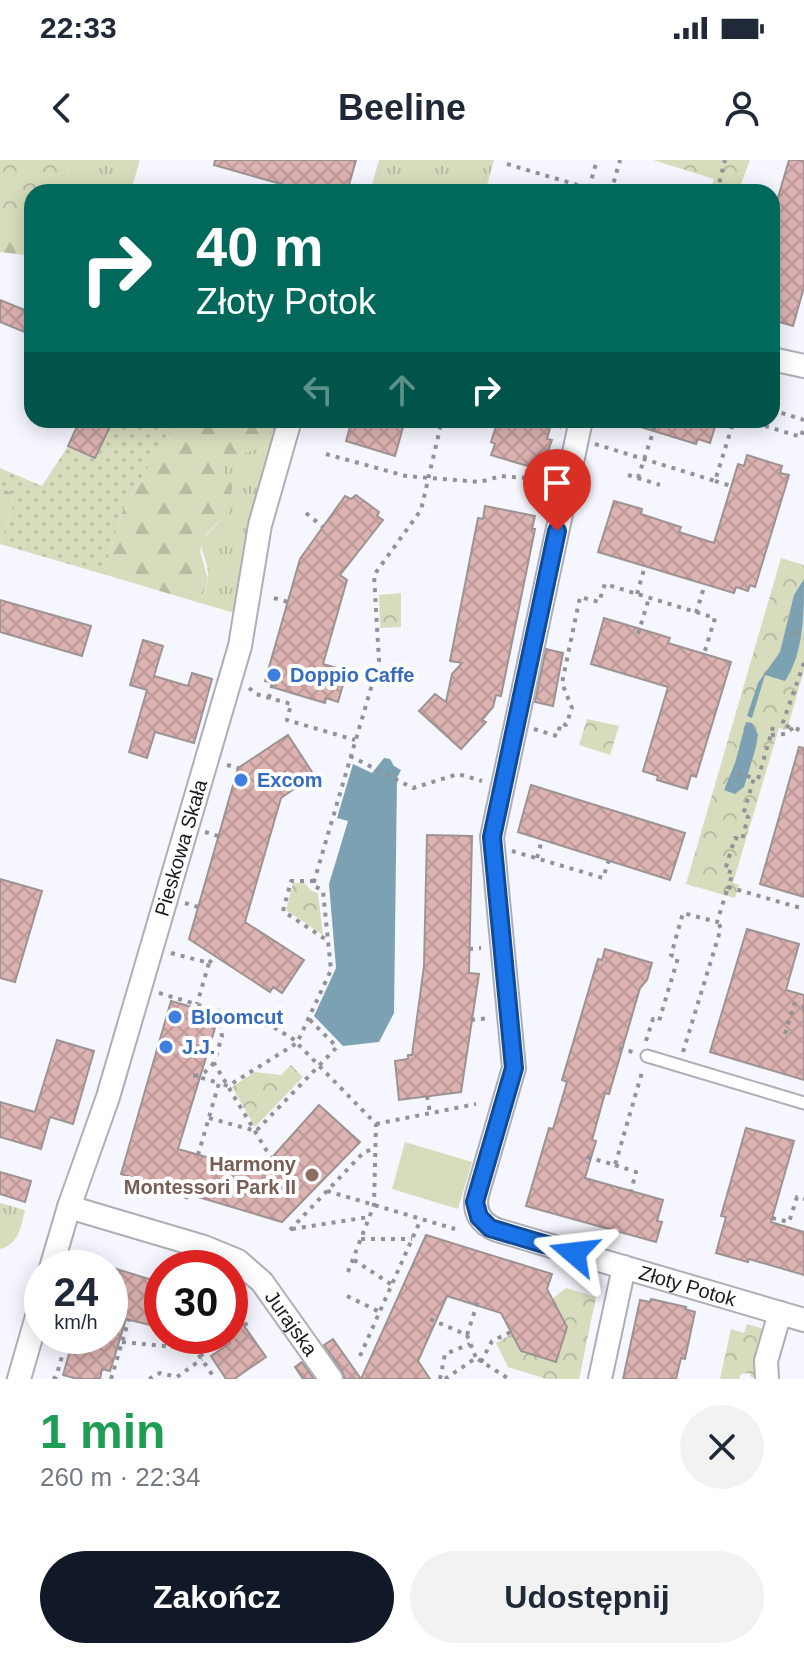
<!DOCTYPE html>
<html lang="pl">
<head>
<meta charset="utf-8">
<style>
	:root { --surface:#fff; --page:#f2f2f3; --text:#1f2937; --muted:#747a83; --accent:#111827 }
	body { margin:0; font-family:Arial,sans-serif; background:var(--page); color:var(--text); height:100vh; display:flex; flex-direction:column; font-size:30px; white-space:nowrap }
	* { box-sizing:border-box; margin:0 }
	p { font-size:26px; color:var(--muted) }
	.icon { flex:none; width:44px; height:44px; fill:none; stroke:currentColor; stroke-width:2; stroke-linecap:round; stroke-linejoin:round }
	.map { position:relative; height:1219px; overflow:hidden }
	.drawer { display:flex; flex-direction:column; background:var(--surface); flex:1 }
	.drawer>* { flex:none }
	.hud { position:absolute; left:24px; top:24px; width:756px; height:244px; border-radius:24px; box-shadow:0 4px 20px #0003; background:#00695c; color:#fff; overflow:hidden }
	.speed { position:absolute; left:24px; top:1090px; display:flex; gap:16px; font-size:40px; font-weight:700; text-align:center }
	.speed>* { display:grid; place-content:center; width:104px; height:104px; border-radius:50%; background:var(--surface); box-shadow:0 4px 20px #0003; line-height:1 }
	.speed small { font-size:20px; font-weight:400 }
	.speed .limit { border:12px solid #d22; background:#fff; color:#111 }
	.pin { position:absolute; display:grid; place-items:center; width:68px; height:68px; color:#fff; margin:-82px -34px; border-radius:50% 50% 50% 0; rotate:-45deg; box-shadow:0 0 8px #0007 }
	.pin .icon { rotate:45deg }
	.me { position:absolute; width:88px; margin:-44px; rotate:287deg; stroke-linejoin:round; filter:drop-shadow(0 0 6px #0008) }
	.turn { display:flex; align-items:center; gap:28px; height:168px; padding:0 40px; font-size:36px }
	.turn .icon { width:104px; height:104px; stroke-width:2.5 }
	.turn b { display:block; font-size:56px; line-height:68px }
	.lanes { display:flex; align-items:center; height:76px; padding:0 40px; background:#0003; justify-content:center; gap:40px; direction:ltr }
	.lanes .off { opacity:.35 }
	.round { display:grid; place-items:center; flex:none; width:84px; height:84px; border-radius:42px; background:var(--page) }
	.overview { display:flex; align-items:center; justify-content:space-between; height:136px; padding:0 40px }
	h1 { font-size:48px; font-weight:700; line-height:60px; color:#1e9e55 }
	.primary-button { display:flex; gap:16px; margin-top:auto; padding:16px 40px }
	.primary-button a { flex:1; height:92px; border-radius:48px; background:var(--accent); color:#fff; font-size:32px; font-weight:700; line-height:92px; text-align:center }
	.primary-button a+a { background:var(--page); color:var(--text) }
	.status { display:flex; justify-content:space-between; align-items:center; height:56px; padding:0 40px; background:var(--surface); direction:ltr }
	.status svg { height:22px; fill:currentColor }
	header { display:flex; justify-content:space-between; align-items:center; height:104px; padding:0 40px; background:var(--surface); font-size:36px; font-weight:700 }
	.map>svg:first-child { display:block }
</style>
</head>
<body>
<div class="status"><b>22:33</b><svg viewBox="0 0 49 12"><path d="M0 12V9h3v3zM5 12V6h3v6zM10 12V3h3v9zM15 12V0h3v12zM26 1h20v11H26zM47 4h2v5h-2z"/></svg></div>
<header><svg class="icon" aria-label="back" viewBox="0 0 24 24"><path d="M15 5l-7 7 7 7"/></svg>Beeline<svg class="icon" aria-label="person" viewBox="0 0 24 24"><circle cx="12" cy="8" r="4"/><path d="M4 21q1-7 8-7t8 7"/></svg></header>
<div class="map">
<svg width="804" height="1219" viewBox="0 0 804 1219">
	<defs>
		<pattern id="grass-tufts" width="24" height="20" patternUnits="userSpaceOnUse" patternTransform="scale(2)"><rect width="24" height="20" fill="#d7ddbc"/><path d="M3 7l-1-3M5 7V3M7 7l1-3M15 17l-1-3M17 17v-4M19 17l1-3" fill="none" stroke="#b8bda1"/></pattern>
		<pattern id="forest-firs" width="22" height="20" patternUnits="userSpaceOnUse" patternTransform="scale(2)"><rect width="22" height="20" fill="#d7ddbc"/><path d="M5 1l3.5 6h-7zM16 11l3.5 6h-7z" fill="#b8bda1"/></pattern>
		<pattern id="park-crowns" width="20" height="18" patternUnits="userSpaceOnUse" patternTransform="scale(2)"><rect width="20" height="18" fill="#d7ddbc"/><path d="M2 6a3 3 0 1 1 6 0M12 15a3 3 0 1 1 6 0" fill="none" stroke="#b8bda1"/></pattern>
		<pattern id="garden-dots" width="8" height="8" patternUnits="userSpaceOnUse" patternTransform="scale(2)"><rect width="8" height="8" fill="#d7ddbc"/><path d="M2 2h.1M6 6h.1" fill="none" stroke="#b8bda1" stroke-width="1.8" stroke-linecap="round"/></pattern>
		<pattern id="building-cross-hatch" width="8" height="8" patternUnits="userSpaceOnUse" patternTransform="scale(2)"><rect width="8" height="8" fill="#ddb3b2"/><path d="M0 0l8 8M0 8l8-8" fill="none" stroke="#bd9999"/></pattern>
	</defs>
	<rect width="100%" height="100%" fill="#f6f7fe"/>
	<path fill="url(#grass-tufts)" d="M71 0H140L132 27 123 32 64 29Z
		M379 0H494L485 32H370Z
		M272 265 275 266 246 385 235 453 200 443C202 435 208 425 208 416 208 388 188 390 219 362L225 317 221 308 223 299 247 290 265 288Z
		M0 1043 25 1050C21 1067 19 1084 0 1089Z"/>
	<path fill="url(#forest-firs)" d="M0 0H71L63 32H32V78H27L26 95 0 92Z
		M177 260H264L272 265 265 288C246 290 240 296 223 300L221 308 225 317 233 322 228 352 206 374 200 391 208 419 200 443 103 414 123 349Z
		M0 327 12 333 13 346 0 384Z"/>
	<path fill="url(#park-crowns)" d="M0 0H71L63 32H32V61L0 58Z
		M653 0H750L738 32H710L714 19Z
		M781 398 804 405V510L787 570 779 568 733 723 739 725 735 738 686 724Z
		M401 433V467L380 468 379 435Z
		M587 559 619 566 610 595 579 585Z
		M293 723H304L312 731 318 733 323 775 286 750Z
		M291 905 303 917 255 967 232 927 255 912 281 915Z
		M566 1128 596 1137 579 1219H546L508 1207 496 1183 512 1174 521 1191 556 1202 567 1167 552 1139Z
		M747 1164 764 1169 759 1214 752 1218 749 1213 741 1214 739 1219H720L731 1169 744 1173Z"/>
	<path fill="url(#garden-dots)" d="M80 260H177L123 349 103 414 0 384 13 346 12 333 0 327V308L42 326 68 286Z"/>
	<path fill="#d7ddbc" d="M405 982 472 1002 458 1049 392 1029Z"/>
	<path fill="#7ca1b3" d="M804 419C804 453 804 493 785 521L765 515 752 558 747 556 758 523 780 492 794 435Z
		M746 562 752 563 758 574 756 587 744 627 735 634 724 630 735 603Z
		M384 598 390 599 394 606 401 610 397 618 394 853 379 882 343 886 314 856 336 808 329 724 348 661 337 658 353 604 372 613Z"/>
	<path fill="url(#building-cross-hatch)" stroke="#9e9393" stroke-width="2" d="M215 0H356L347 32H309L214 5Z
		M789 0H804V127L793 166 772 160V58Z
		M0 140 32 153V175L0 162Z
		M80 260H113L95 298 68 286Z
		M352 260H405L395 296 346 281Z
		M498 260H552L547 279 552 280 541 310 491 295 495 284 491 282Z
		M632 260H717L710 283 698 279 696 284 631 264Z
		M747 295 782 306 780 313 789 315 755 427 750 425 748 431 736 427 734 433 598 392 614 341 642 349 641 354 681 367 679 372 714 383 738 304 744 306Z
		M356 335 379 352 377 356 383 360 340 415 347 420 323 504 347 511 338 542 326 538 325 543 275 528 276 524 265 521 300 399 345 336 351 339Z
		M485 346 535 356 532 369H535L501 536 496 535 493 547 482 560 486 562 461 589 419 551 435 534 446 542 452 514 462 503 450 501 478 358 483 359Z
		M0 440 91 466 82 496 0 472Z
		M604 458 670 478 668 483 731 502 696 617 691 615 687 629 657 620 658 616 643 611 668 527 591 504Z
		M143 480 163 486 154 516 188 526 192 513 212 519 194 583 155 572 147 598 129 592 147 530 130 525Z
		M546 489 563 493 553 546 535 542Z
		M288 575 314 615 281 638 245 762 304 800 282 833 273 827 270 832 189 779 238 608Z
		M799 587 804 588V737L760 724Z
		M531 625 685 673 670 720 518 672Z
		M427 675 472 676 469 813 479 814 461 932 399 940 395 901 408 899V895H412L424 806Z
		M0 719 42 731 15 822 0 818Z
		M747 769 799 784 786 830 804 835V920L710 892Z
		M605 789 652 803 647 820 640 828 609 934 605 933 592 980 596 981 585 1018 663 1040 657 1061 662 1062 656 1082 526 1046 549 968 553 969 567 922 562 920 598 799 602 800Z
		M171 841 219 855 178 989 259 1012 319 945 360 982 282 1062 121 1014Z
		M57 880 94 891 73 964 50 957 41 989 0 977V942L35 952Z
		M746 968 794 981 771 1062 804 1072V1115L749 1099 748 1102 716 1093 726 1057 721 1056Z
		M0 1012 31 1021 25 1042 0 1034Z
		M426 1075 552 1114 547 1129 567 1167 556 1202 521 1191 501 1153 447 1136 418 1201 430 1219H361Z
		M110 1107 162 1123V1168L126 1159 110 1211 102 1209 100 1219H78L63 1215 74 1176H110Z
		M651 1139 686 1147 685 1149 695 1152 685 1199 681 1198 676 1219H623L640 1140 650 1142Z
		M230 1146 266 1197 234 1219H226L211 1196 230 1183Z
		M333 1179 361 1219H345L342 1211 324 1185Z
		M302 1202 314 1219H303L295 1207Z"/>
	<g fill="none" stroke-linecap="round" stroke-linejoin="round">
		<g stroke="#adaeb7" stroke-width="15">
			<path id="lane" d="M647 896 804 943"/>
		</g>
		<g stroke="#adaeb7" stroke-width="26">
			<g id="street">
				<path d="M772 199 804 206"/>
				<path id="s1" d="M581 260 492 677 514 908 477 1035C473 1052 481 1064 497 1070L804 1160"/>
				<path id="s2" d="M69 1047 204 1087 238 1101 262 1122 331 1219"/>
				<path id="s3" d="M51 1108 69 1047 108 937 240 486 260 365 290 260"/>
				<path d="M19 1219 42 1139"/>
				<path d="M600 1219 624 1107"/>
				<path d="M767 1219 766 1201 780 1153"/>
			</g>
		</g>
		<path stroke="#929398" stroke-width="4" stroke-dasharray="4 6" stroke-linecap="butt" d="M507 4 601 32
			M589 28 597 0
			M611 32 620 0
			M717 32 725 0
			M772 250 804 260
			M746 260 801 277 804 266
			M551 265 561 268
			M595 284 715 321 734 260
			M326 294 406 316 480 322 501 316 550 320
			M628 315 660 325
			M638 318 655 266
			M715 321 731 326
			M306 353 323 367
			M637 434 645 406
			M274 438 288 442
			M696 453 705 424
			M638 474 649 438
			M791 477V473L796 475 797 472 804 474
			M804 503 782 565 804 571
			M249 528 256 534 291 544 287 560 355 580
			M269 538 273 523
			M773 567 758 619 754 618 743 655 748 657 742 680 735 678 725 710 733 713 728 727 804 749
			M534 569 557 576 561 563 566 565 572 548 562 523 580 437 599 442 605 424 715 458 704 494
			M771 575 785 574 793 568
			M350 596 413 628 458 614 482 621
			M227 605 238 608
			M737 613 754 618
			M205 672 218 676
			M512 691 603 718 609 700
			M537 698 542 680
			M314 721H291L283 751 328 781
			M185 743 198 747
			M469 789 481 788
			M171 793 209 803 197 844
			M209 803 215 796
			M159 833 275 868 293 879 376 964 374 1045 346 1117
			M222 854 219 862 222 876 214 903 274 1003
			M471 860 489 858
			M785 874 794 844 804 847
			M646 881 653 859 659 861 678 798 671 795 683 753 717 762 728 727
			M619 888 633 892
			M683 892 721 768 718 763
			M214 903 205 912 195 916 219 923
			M427 936 430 953
			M209 958 256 971 337 887 308 858
			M376 964 476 944
			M198 995 219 923 228 926 297 883 331 810 323 731 313 725 379 501 374 415 421 350 442 260
			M587 997 615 1005 643 909
			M615 1005 636 1012 631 1031
			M327 1031 455 1069
			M186 1039 187 1034
			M772 1058 789 1062 797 1037 804 1039
			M292 1069 369 1057
			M290 1070 364 992 374 989
			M361 1079H412
			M354 1100 392 1125
			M88 1108 92 1096
			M347 1136 380 1152
			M430 1159 467 1175 476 1198
			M244 1165 248 1163
			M467 1175 478 1141
			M122 1182 195 1189 215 1219
			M174 1188 178 1176
			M200 1196 211 1189
			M360 1196 421 1059
			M481 1202 492 1181 511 1172
			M53 1219 56 1217 68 1176
			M111 1219 129 1159
			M149 1219 160 1213 177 1217 202 1199
			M440 1219 445 1194 470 1184
			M445 1219 476 1198 509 1219"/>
		<use href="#lane" stroke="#fff" stroke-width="11"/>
		<use href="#street" stroke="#fff" stroke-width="22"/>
	</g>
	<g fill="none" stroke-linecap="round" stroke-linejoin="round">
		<g stroke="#114b97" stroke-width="20">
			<path id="route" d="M557 371 492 677 514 908 475 1042 479 1057 490 1068 574 1093"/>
		</g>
		<use href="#route" stroke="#1a73e8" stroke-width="14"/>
	</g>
	<g fill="#3f7fe0" stroke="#fff" stroke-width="3">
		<circle cx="274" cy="515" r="8"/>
		<circle cx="241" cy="620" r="8"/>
		<circle cx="175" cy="857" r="8"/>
		<circle cx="166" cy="887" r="8"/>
	</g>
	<circle fill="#8d6e63" stroke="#fff" stroke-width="3" cx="312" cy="1015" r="8"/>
	<g text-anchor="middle" stroke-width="8" stroke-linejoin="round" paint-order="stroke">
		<g font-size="20" font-weight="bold" fill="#366cbe" stroke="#fff" text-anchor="start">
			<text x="290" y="522">Doppio Caffe</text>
			<text x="257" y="627">Excom</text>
			<text x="191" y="864">Bloomcut</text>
			<text x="182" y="894">J.J.</text>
		</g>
		<g font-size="20" fill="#1a1b1e" stroke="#fff">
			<text dy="7" stroke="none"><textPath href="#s3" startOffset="440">Pieskowa Skała</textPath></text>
			<text dy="7" stroke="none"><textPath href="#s1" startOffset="1034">Złoty Potok</textPath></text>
			<text dy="7" stroke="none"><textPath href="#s2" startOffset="260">Jurajska</textPath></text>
		</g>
		<g font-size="20" font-weight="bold" fill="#785e54" stroke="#fff" text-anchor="end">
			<text x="296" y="1011">Harmony<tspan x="296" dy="23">Montessori Park II</tspan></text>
		</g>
	</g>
</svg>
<div class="speed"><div>24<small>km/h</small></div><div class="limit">30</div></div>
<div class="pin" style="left:557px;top:371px;background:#d93025"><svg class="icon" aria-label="arrive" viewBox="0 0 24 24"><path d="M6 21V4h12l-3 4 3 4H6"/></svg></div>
<svg class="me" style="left:574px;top:1093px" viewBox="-20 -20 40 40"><path d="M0-17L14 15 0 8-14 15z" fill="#1a73e8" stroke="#fff" stroke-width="4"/></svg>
<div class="hud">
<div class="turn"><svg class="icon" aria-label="right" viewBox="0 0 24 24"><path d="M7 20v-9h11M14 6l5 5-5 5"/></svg><div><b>40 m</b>Złoty Potok</div></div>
<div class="lanes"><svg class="icon off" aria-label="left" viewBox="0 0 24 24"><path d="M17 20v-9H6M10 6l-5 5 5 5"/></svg><svg class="icon off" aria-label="ahead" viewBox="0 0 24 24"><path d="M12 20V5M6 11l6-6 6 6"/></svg><svg class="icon" aria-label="right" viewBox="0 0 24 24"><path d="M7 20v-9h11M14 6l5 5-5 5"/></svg></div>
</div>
</div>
<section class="drawer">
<div class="overview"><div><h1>1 min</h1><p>260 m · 22:34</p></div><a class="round"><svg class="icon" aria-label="close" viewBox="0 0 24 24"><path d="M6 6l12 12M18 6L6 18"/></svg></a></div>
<div class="primary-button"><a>Zakończ</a><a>Udostępnij</a></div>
</section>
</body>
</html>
